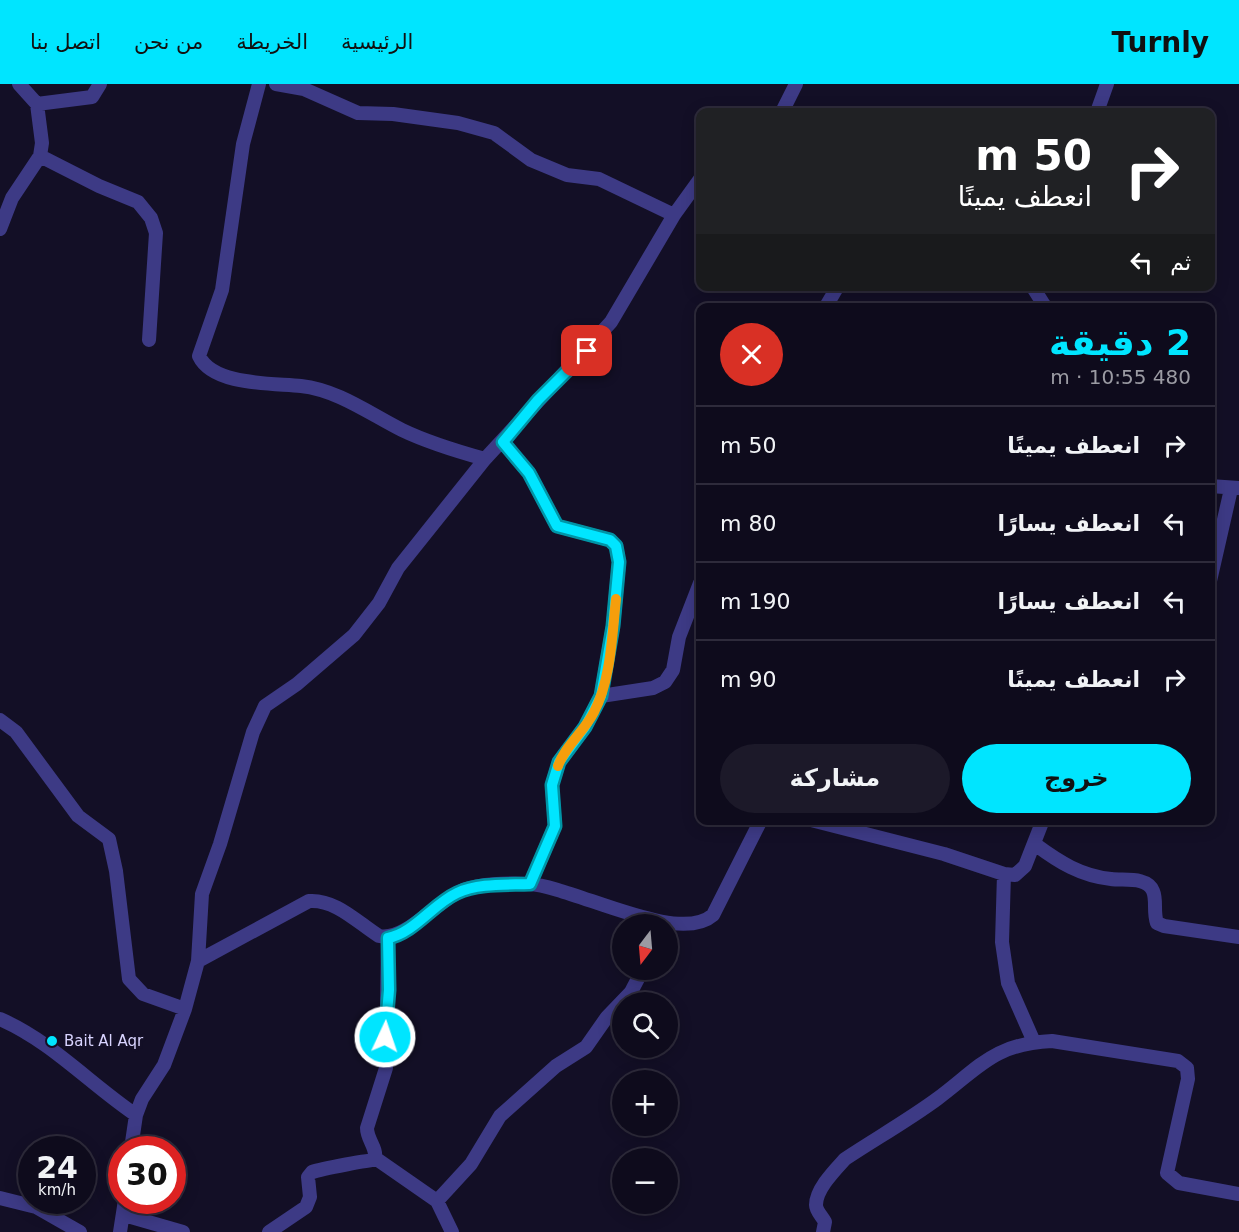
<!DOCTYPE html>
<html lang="ar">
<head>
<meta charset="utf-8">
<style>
	:root { --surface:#0e0b1c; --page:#1c1929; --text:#f1f3f6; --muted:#9b9ba3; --line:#2e2b3b; --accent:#00e5ff }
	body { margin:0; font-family:"DejaVu Sans",Cairo,sans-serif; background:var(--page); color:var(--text); direction:rtl; height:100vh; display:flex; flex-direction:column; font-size:22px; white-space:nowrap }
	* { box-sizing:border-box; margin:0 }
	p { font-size:20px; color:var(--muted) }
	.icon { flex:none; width:33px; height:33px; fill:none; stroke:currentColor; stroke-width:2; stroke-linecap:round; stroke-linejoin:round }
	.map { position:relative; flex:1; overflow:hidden; direction:ltr }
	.side { position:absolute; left:696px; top:219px; width:519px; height:522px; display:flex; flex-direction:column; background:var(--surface); border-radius:12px; box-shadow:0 3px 15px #0003,0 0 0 2px var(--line); direction:rtl }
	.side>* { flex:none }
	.banner { position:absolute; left:696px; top:24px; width:519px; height:183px; border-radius:12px; box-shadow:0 3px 15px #0003,0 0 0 2px var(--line); direction:rtl; background:#202124; color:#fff; overflow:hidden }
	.needle { width:39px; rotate:196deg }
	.controls { position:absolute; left:612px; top:830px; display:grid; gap:12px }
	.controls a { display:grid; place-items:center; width:66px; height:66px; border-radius:50%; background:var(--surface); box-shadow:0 3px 15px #0003,0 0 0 2px var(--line); font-size:30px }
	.speed { position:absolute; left:18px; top:1052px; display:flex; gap:12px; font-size:30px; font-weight:700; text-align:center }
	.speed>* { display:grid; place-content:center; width:78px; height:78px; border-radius:50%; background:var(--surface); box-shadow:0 3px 15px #0003,0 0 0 2px var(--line); line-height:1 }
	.speed small { font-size:15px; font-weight:400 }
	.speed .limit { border:9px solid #d22; background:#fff; color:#111 }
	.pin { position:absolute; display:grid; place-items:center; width:51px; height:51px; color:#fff; margin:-26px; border-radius:12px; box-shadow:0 3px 9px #0006 }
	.me { position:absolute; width:66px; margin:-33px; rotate:3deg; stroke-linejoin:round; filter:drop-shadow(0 0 4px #0008) }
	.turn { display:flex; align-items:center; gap:21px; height:126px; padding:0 24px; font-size:27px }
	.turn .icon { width:78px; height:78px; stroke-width:2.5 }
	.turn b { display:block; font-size:42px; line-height:51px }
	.then { display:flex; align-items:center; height:57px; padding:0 24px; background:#0003; gap:12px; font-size:22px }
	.round { display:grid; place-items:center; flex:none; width:63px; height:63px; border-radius:32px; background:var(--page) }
	.head { display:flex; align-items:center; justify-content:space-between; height:102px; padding:0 24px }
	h1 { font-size:36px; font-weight:700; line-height:45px; color:var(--accent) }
	.cta { display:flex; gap:12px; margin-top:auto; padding:12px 24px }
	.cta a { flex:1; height:69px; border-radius:36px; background:var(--accent); color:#111; font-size:24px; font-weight:700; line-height:69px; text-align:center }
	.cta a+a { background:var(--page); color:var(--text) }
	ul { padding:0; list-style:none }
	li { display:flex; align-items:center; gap:18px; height:78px; padding:0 24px; border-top:2px solid var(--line) }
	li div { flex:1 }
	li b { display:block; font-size:22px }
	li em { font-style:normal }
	header { display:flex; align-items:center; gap:36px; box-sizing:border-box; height:84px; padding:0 30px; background:var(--accent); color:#111 }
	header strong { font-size:28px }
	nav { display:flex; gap:33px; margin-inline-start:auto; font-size:21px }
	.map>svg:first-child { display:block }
</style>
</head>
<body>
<header>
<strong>Turnly</strong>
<nav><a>الرئيسية</a><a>الخريطة</a><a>من نحن</a><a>اتصل بنا</a></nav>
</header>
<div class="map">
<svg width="1239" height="1148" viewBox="0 0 1239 1148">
	<rect width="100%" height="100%" fill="#130f26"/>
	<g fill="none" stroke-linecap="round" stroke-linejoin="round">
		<path stroke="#3d3a85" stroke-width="14" d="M259 0 243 60 222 206 199 272C213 302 274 299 301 302 338 306 370 330 402 346 429 359 456 367 485 375
			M276 0 304 5 358 29 393 30 458 39 494 49 531 76 567 91 599 95 674 131
			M37 20 92 13 100 0
			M782 28 796 0
			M1097 28 1107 0
			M40 72 99 102 138 118 151 134 156 149 149 256
			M0 145 12 114 40 72 42 59 37 20 19 0
			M1032 202 1046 224
			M825 224 838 202
			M503 358 529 389 557 442 610 456 616 462 619 478 613 542 601 612 585 643 559 678 552 701 555 742 530 800
			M1210 402 1239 404
			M1210 497 1231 405
			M601 612 653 604 665 598 673 586 679 553 700 499
			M0 636 16 648 78 732 109 755 116 787 129 895 143 910 185 925
			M811 736 944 770 1004 790 1015 791 1025 782 1043 736
			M1036 761C1059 778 1081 792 1111 795 1123 797 1147 792 1153 807 1157 816 1153 828 1157 839L1164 842 1239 853
			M1004 790 1002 858 1008 899 1034 958
			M198 877 309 817C336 815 358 839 379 852 405 857 434 820 457 809 476 799 508 799 529 800 572 802 678 862 713 831L761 736
			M0 935C51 957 90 1000 136 1031
			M131 1065 136 1031 142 1015 164 981 185 925 198 877 202 810 220 760 253 648 265 622 297 600 354 551 379 519 398 484 485 375 611 238 674 131 700 95
			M375 1075C377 1063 367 1056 367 1044L386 984 388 854
			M0 1114 36 1123 80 1148
			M437 1117 471 1080 500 1032 556 982 586 963 607 933 631 908 643 885
			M124 1131 183 1148
			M120 1148 125 1116
			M269 1148 306 1123 310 1113 308 1093 312 1088C321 1085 372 1075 378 1076L437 1117 452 1148
			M823 1148 825 1138C822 1132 816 1127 816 1121 816 1105 835 1086 845 1075 875 1055 907 1037 937 1015 980 983 993 960 1052 957L1178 977 1187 984 1188 995 1167 1089 1179 1099 1239 1110"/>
	</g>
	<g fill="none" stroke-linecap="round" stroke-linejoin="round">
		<g stroke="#0095a6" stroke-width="15">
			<path id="route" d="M385 953 389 906 388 854C414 849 433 820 457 809 478 799 507 801 530 800L555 742 552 701 559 678 585 643 601 612 613 542 619 478 616 462 610 456 557 442 529 389 503 358 538 316 587 267"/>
		</g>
		<use href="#route" stroke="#00e5ff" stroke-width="10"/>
		<path stroke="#f59e0b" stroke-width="10" d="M558 682C565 662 584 648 594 628 611 596 612 551 616 515"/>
	</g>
	<circle fill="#00e5ff" stroke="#130f26" stroke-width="2" cx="52" cy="957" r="6"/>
	<g text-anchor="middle" stroke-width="6" stroke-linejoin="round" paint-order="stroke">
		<g font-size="15" fill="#d9d4ff" stroke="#130f26" text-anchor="start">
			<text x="64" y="962">Bait Al Aqr</text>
		</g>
	</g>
</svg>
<div class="controls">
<a><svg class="needle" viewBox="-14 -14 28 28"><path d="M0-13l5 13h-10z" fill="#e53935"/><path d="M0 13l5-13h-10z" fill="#9b9ba3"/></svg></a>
<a><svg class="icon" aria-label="search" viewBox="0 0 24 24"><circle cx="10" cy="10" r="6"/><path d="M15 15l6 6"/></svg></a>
<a>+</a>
<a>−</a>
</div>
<div class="speed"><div>24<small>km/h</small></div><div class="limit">30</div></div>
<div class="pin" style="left:587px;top:267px;background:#d93025"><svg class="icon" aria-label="arrive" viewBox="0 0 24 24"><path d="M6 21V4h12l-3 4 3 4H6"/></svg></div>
<svg class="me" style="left:385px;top:953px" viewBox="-20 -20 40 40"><circle r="17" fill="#00e5ff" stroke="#fff" stroke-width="3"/><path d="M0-11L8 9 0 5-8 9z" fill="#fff"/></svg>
<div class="banner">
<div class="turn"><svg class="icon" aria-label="right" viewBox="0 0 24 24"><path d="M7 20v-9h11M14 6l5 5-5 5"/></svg><div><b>50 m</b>انعطف يمينًا</div></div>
<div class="then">ثم<svg class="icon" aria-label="left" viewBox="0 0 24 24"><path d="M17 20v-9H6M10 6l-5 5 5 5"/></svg></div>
</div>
<section class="side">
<div class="head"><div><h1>2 دقيقة</h1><p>480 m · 10:55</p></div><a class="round" style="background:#d93025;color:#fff"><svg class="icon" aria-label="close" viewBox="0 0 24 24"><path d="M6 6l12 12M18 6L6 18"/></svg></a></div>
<ul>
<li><svg class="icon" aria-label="right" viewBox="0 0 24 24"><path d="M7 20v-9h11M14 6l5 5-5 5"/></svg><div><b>انعطف يمينًا</b></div><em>50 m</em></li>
<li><svg class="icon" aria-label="left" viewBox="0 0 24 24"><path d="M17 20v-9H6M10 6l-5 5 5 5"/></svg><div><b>انعطف يسارًا</b></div><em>80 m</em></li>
<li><svg class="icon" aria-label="left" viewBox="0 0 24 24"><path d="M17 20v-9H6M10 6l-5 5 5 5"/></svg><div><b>انعطف يسارًا</b></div><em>190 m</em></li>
<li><svg class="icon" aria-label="right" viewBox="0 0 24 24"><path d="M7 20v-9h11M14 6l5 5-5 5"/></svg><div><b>انعطف يمينًا</b></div><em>90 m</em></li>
</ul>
<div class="cta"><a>خروج</a><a>مشاركة</a></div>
</section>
</div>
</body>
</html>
